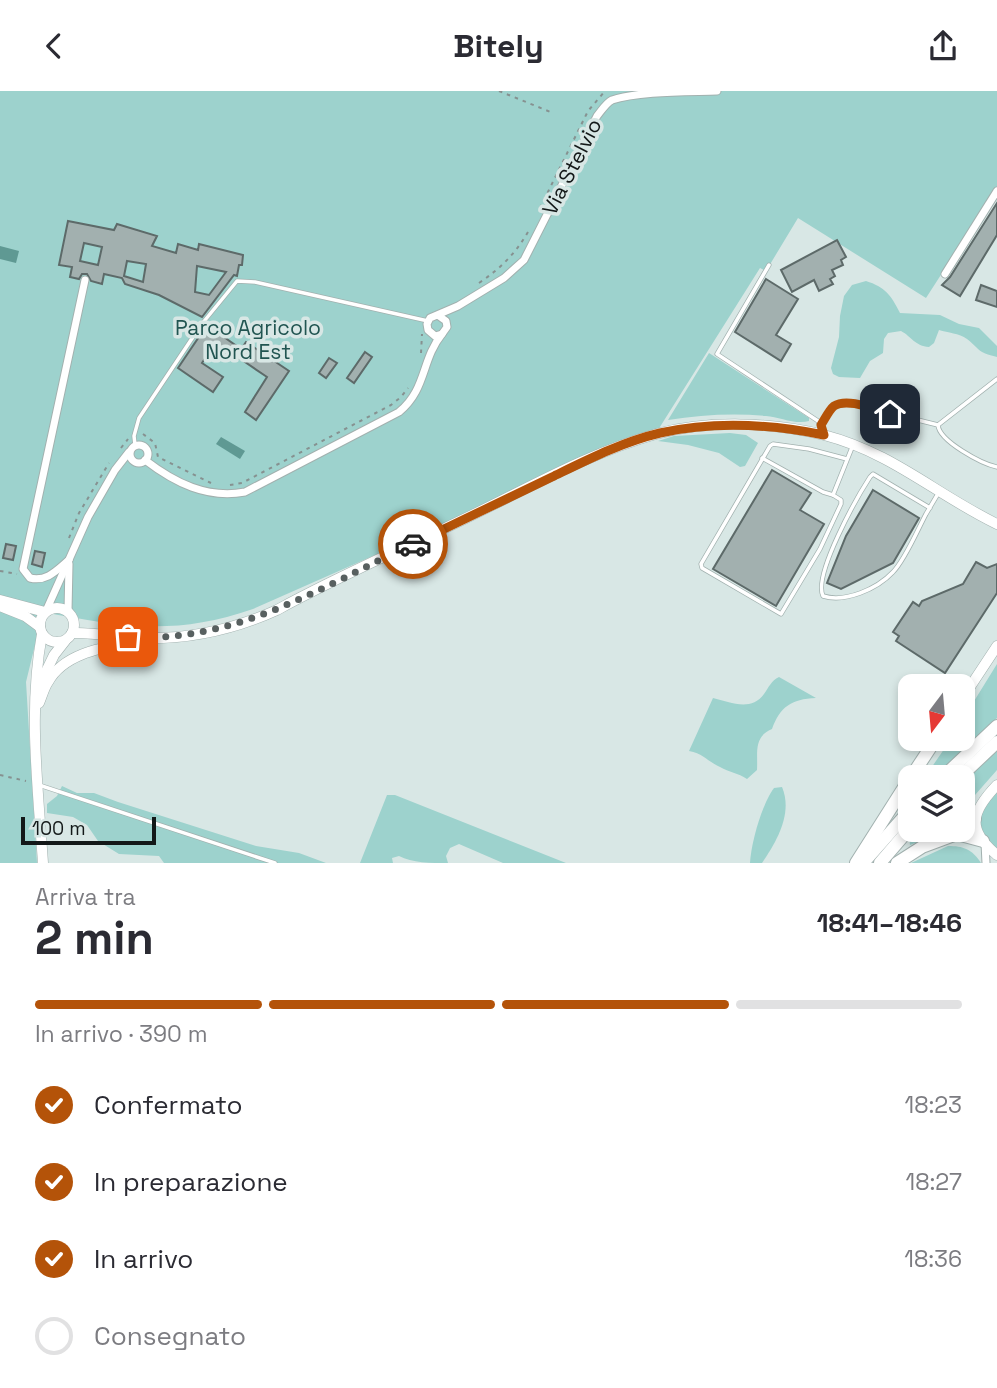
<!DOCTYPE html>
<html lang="it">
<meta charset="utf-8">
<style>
:root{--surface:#fff;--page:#f7f7f7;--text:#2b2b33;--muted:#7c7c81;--line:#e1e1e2;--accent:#b45309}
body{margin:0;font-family:"Space Grotesk",sans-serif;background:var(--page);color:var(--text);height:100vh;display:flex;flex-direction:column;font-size:26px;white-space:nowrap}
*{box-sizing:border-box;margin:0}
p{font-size:23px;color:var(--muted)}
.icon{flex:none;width:38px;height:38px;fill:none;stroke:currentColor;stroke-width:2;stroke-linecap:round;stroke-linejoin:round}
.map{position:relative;height:772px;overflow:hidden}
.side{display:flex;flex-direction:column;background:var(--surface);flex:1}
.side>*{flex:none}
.needle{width:46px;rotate:196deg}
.fabs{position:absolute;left:898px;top:583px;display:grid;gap:14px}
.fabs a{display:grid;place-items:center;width:77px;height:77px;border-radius:14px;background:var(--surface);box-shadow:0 4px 10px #0003;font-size:35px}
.scale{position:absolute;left:21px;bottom:18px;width:135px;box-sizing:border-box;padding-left:7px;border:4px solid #131818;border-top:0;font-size:19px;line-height:24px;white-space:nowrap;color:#131818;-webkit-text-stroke:5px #d8e7e5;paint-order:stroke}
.pin{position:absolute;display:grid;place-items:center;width:60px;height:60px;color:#fff;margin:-30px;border-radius:14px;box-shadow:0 4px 10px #0006}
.courier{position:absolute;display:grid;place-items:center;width:70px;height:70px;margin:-35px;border:5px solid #b45309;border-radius:50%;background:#fff;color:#222;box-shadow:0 2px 9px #0007}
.head em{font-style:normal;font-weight:700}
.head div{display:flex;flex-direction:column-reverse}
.head{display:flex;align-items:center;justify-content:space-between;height:119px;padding:0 35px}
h1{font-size:46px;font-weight:700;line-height:52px}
.bar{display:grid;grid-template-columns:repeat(4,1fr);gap:10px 7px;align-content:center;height:84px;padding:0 35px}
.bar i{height:9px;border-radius:5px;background:var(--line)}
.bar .current{background:var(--accent)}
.bar p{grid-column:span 4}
ol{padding:0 35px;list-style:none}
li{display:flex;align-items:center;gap:21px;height:77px}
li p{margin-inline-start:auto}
li .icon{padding:7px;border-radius:50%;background:var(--accent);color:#fff;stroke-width:4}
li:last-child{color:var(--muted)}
li i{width:38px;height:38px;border:4px solid var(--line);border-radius:50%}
header{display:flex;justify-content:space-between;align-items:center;height:91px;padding:0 35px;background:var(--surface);font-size:32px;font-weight:700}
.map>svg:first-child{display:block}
.green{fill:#9dd2cd}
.water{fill:#5f9993}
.building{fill:#a2b0af;stroke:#5d6a69;stroke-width:2;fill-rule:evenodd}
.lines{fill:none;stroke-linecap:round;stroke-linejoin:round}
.lane-casing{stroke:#a2b1af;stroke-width:5}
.street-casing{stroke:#a2b1af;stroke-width:9}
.secondary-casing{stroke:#a2b1af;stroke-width:11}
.highway-casing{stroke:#a2b1af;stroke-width:14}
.path{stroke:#869190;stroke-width:2;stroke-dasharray:3.5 5;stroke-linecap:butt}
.lane{stroke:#fff;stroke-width:3.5}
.street{stroke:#fff;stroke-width:7}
.secondary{stroke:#fff;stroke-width:10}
.highway{stroke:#fff;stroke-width:12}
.done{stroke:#586060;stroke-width:7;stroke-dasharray:0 12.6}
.route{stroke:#b45309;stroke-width:9}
.labels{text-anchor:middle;stroke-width:7;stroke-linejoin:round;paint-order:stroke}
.street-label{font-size:21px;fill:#131818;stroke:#d8e7e5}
.park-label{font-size:21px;fill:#215551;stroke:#d8e7e5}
</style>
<header><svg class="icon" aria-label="back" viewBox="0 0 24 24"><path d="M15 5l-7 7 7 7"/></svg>Bitely<svg class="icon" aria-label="share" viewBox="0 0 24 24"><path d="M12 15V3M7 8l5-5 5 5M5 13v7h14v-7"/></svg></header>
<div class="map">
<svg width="997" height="772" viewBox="0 0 997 772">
<rect width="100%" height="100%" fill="#d8e7e5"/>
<g class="green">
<path d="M0 0H997V97L926 207 798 127 766 180 760 177 658 339 253 518C176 545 121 536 43 521L26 591 37 772H0Z"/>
<path d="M866 190C885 196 891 204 900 222L940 224 959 233 979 237 997 255V266C977 261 982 260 967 248 959 242 948 242 939 239L934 252 929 256C915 255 912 246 901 240L888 242 884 248 883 262 870 270 860 287 839 286 833 283 831 277 839 246 840 225 844 205 852 194Z"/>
<path d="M709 262 809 327V330C796 334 779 326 766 325 733 322 700 324 668 329Z"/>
<path d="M730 342 746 344 758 352 745 375 740 376 719 362 688 354 658 350 674 345Z"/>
<path d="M997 573V627L935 686H925L951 648H962L963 628Z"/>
<path d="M779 586 816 607C791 608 780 616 772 638 753 646 758 662 757 679L747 688C738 682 729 681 720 676 707 670 704 663 689 660L713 607C730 611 751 621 764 603 769 596 771 590 779 586Z"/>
<path d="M997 657V679L975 704 963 730V689Z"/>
<path d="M62 695 77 702H94L118 711 256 755 299 762 326 772H164L159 765 119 763 98 750 87 734 73 726 47 722V713L57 705Z"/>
<path d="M782 696C793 722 777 750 762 772H750C751 752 762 713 774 697Z"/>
<path d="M997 700V758C973 734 976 725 997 700Z"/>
<path d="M387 704H395L566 772H503L459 753 450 757 446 765 448 772C431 772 412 772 399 765L392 767 393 772H360Z"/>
<path d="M914 739H950L910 754 909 744Z"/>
<path d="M948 755C963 755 972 758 981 772H911Z"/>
</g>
<g class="water">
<path d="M0 155 19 160 16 172 0 168Z"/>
<path d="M221 346 245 360 240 368 216 353Z"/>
</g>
<g class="building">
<path d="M997 112V144L960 205 942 194 950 186Z"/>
<path d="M68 130 114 139 117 133 157 145 152 155 176 162 178 153 198 159 199 153 243 164 242 174H239L237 185 234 184 202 226 159 204 125 193 122 187 104 183 102 193 91 190 87 183H82L79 188 70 186 72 176 59 174ZM84 152 102 156 98 174 80 170ZM127 170 146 173 143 191 124 185ZM197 175 226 181 209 204 195 201Z"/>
<path d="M837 149 846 166 841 169 843 174 832 179 835 185 830 188 833 193 819 200 814 189 792 201 781 179Z"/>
<path d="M766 188 798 208 776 244 791 253 781 270 735 241Z"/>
<path d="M981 194 997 200V216L976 209Z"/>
<path d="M207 234 241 258 246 251 289 280 256 329 245 321 267 286 239 267 237 269 214 254 202 272 223 286 213 301 178 277Z"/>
<path d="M365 261 372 266 354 292 347 287Z"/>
<path d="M329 267 337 272 326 287 319 282Z"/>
<path d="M772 379 811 402 800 419 824 433 776 515 713 478Z"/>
<path d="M873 399 919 427 893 472 841 498 827 492 846 445Z"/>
<path d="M6 453 16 455 13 469 3 467Z"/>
<path d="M35 460 45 462 42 476 32 473Z"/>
<path d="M976 471 987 477 997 473V502L945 582 896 550 899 545 893 541 913 511 919 515 922 510 963 493Z"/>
</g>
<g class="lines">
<defs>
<g id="lane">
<path d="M769 174 717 263 818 330 823 342"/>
<path d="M997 288 938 334C939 350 982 373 997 376"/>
<path d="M821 334 833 316 849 312 938 334"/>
<path d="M135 354 134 345 139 327 201 234 237 190 255 191 428 230"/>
<path d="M762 367 823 401 833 404"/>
<path d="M847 368 809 358 773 353 770 355 701 473 702 477 781 523 820 458 841 413V409L833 404 853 354"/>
<path d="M930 417 873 383 870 386C857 406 813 484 823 505 845 512 877 498 893 481 905 469 918 438 926 423L939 401"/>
<path d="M39 694 275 772"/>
</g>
<g id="street">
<path d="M945 183 997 100"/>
<path d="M439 225 446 230 447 236 442 243 435 245 428 239 427 233 430 227 458 215 504 187 524 169 597 25C602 19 606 12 612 9 638 0 688 1 717 0"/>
<circle cx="139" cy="363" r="9"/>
<path d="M145 369C175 392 207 408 245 401L399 321C427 298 421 269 442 243"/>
<path d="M69 469C57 479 47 491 30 487L23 478 85 189"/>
<path d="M46 520 88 426 115 379 129 361"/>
<path d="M68 520 69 473"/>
<path d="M985 752 986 772"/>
</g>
<g id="secondary">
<path d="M0 509 45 521"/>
<path d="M0 515 25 525 40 536"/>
<circle cx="57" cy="534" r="17"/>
<path d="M72 542C93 541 116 546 138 547 186 549 233 539 277 519 337 486 400 459 462 429 525 399 588 362 656 343 709 329 771 331 824 344 893 362 935 403 997 433"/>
<path d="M42 543C28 618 38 697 43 772"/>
<path d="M41 591 54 564 65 550"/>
<path d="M962 608 997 555"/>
<path d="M39 612C42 605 44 597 48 591 65 560 108 556 138 550"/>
<path d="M997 694C972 720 965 738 997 764"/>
</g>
<g id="highway">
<path d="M911 686 936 648"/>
<path d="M943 686 997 635"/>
<path d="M960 686 997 651"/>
<path d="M957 743 983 750"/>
<path d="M864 771 910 719"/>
<path d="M856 772 910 687"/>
<path d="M880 772 910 737"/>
<path d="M897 772 922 756 957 743 975 728"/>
</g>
</defs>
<use href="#lane" class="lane-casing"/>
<use href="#street" class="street-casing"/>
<use href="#secondary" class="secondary-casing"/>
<use href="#highway" class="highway-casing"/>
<g class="path">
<path d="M499 0 553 22"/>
<path d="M540 117 588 20 605 0"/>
<path d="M479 192C501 177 515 163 528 141"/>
<path d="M421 262 422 243"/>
<path d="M143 343 155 352 158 366 211 392"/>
<path d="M121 357 128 348"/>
<path d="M230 394 242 392 391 314 401 306 408 297"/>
<path d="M69 447 79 422 109 372"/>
<path d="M0 480 17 483"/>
<path d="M0 684 26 690"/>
</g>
<use href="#lane" class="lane"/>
<use href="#street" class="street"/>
<use href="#secondary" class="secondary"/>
<use href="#highway" class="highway"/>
</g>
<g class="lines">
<path class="done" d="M128 546C236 552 319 497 413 453"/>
<path class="route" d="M413 453C459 431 506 408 552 386 587 369 622 351 660 342 714 330 770 333 824 344L821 334C825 328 829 319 834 315 848 306 875 319 890 323"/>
</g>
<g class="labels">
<g class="street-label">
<text transform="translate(572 76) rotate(-63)" y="7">Via Stelvio</text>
</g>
<g class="park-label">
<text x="248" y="244">Parco Agricolo<tspan x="248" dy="24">Nord Est</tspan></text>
</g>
</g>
</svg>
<div class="fabs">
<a><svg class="needle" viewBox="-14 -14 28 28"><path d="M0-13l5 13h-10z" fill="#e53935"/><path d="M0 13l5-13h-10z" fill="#7c7c81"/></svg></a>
<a><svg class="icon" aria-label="layers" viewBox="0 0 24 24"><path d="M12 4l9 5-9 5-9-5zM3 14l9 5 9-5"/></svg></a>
</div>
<div class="scale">100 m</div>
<div class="pin" style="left:128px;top:546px;background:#ea580c"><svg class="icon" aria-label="bag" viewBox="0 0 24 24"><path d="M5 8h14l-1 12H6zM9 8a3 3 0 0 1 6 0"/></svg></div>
<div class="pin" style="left:890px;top:323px;background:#1f2937"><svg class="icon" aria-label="home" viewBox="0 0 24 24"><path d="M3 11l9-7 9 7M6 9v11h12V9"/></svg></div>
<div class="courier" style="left:413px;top:453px"><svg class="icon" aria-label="car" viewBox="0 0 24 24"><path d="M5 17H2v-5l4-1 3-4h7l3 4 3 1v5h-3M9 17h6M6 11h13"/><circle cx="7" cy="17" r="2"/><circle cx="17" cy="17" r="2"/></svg></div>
</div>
<section class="side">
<div class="head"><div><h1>2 min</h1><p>Arriva tra</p></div><em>18:41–18:46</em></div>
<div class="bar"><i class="current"></i><i class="current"></i><i class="current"></i><i></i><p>In arrivo · 390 m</p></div>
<ol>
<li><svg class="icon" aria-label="check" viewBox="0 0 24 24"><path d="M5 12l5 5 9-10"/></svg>Confermato<p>18:23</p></li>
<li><svg class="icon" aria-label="check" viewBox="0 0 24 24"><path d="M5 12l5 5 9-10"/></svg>In preparazione<p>18:27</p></li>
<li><svg class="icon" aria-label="check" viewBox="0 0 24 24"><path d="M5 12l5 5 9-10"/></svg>In arrivo<p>18:36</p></li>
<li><i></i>Consegnato</li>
</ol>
</section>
